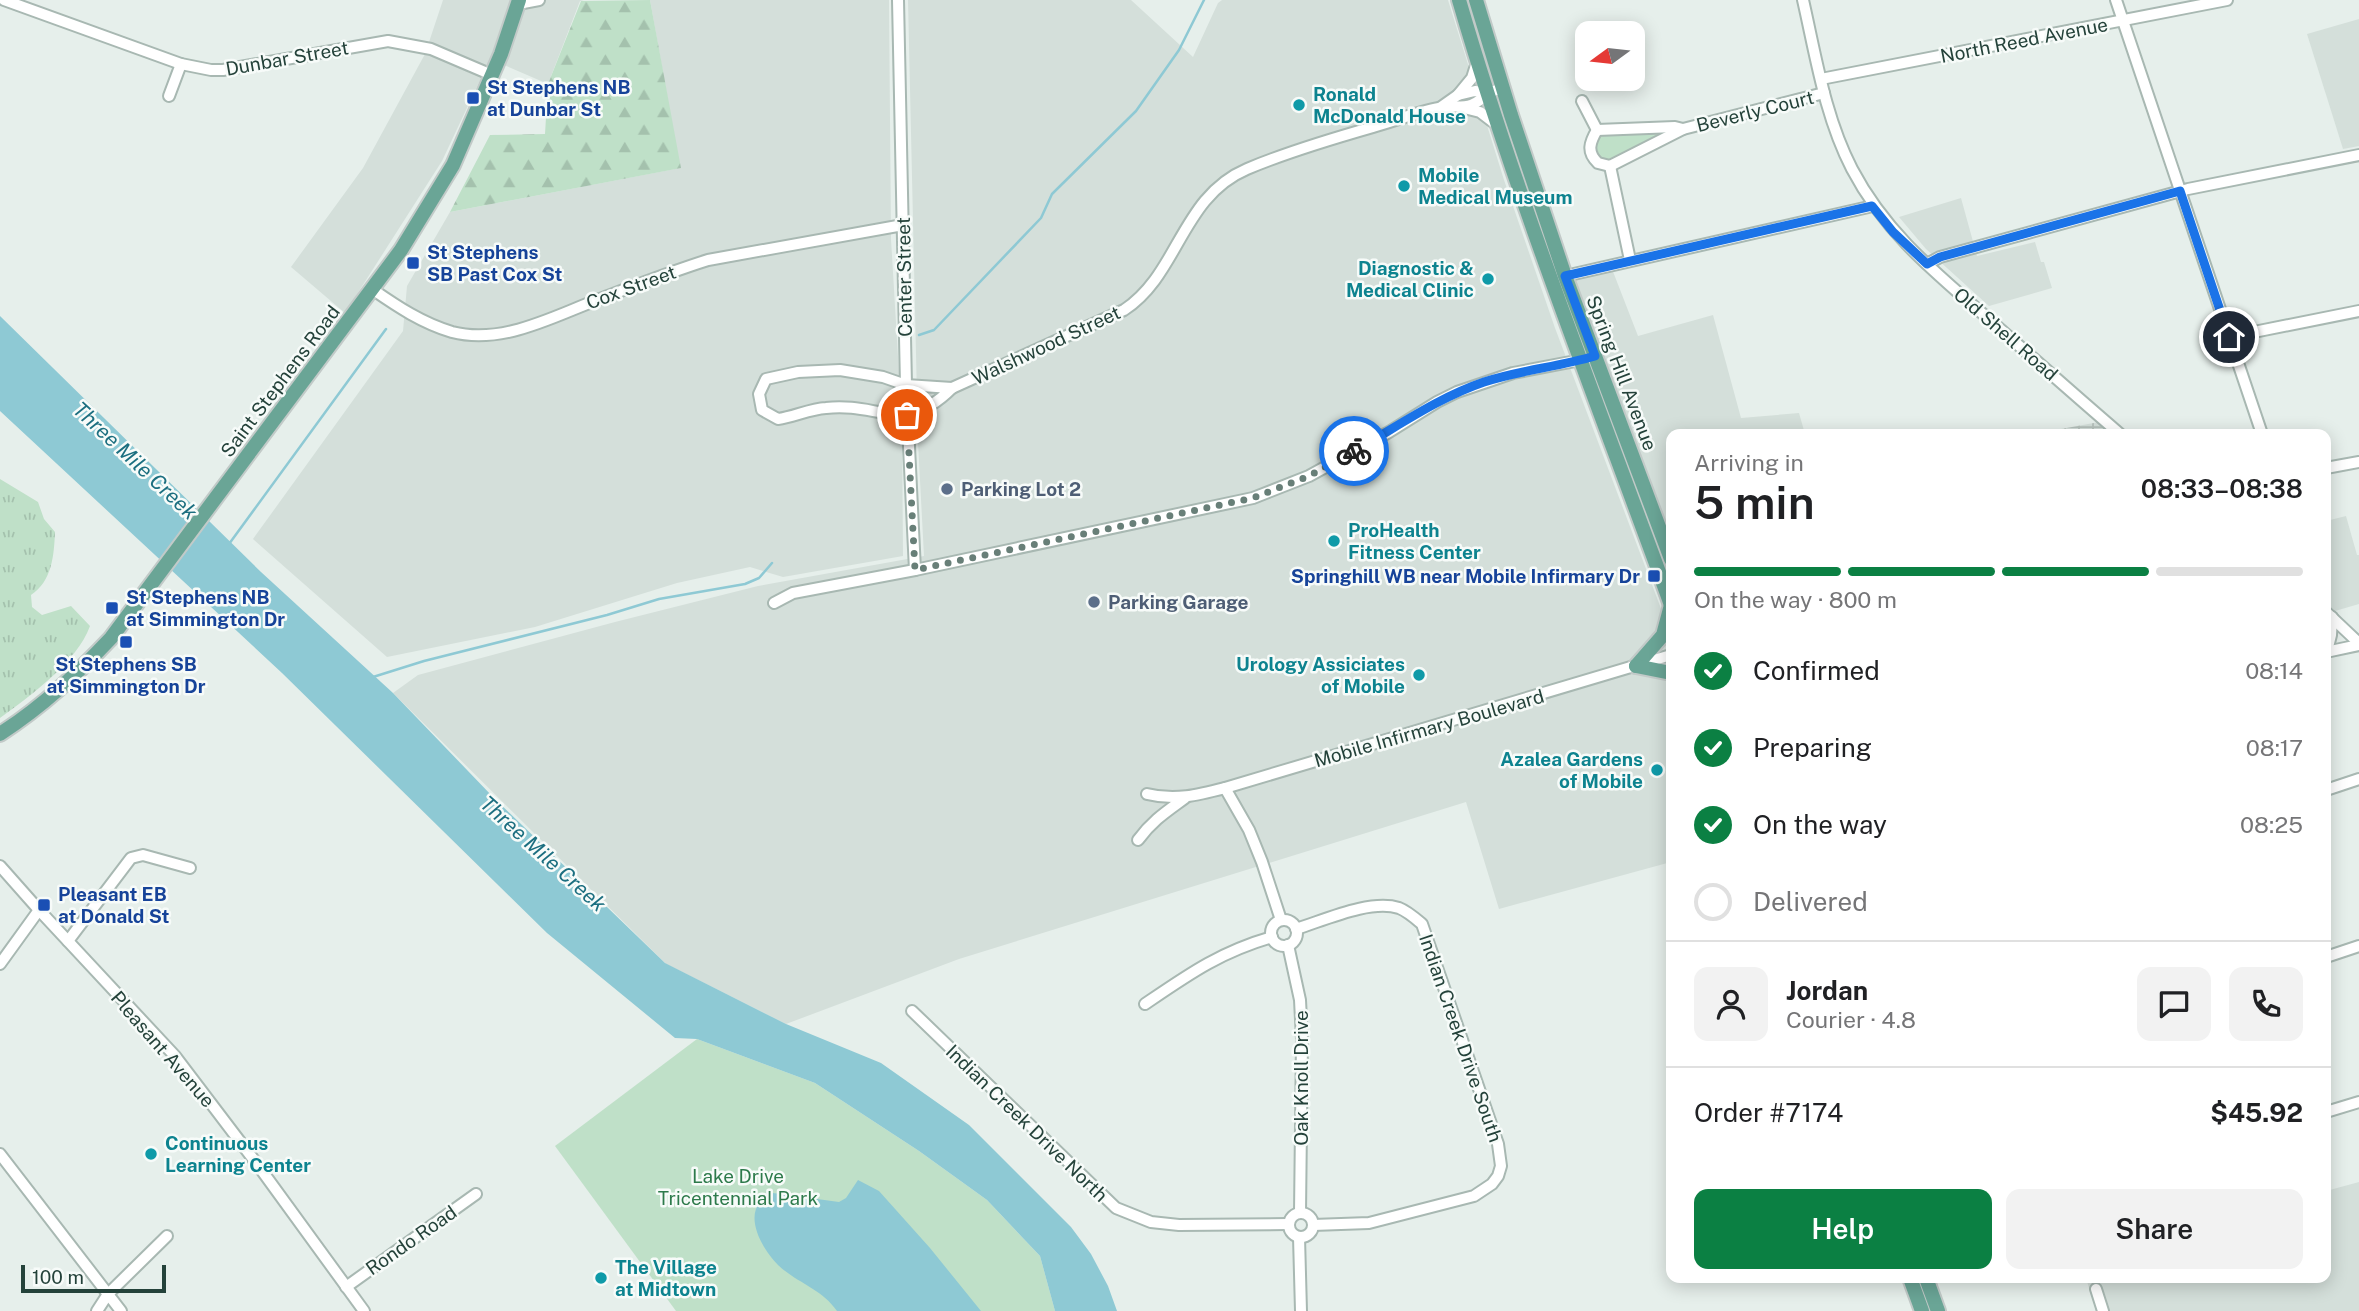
<!DOCTYPE html>
<meta charset="utf-8">
<style>
:root{--surface:#fff;--page:#f2f2f2;--text:#202124;--muted:#757577;--line:#e0e0e0;--accent:#0b8043}
body{margin:0;font-family:"Public Sans",sans-serif;background:var(--page);color:var(--text);height:100vh;display:flex;flex-direction:column;font-size:26px;white-space:nowrap}
*{box-sizing:border-box;margin:0}
p{font-size:23px;color:var(--muted)}
.icon{flex:none;width:38px;height:38px;fill:none;stroke:currentColor;stroke-width:2;stroke-linecap:round;stroke-linejoin:round}
.map{position:relative;flex:1;overflow:hidden}
.drawer{position:absolute;left:1666px;top:429px;width:665px;height:854px;display:flex;flex-direction:column;background:var(--surface);border-radius:14px;box-shadow:0 4px 18px #0003}
.drawer>*{flex:none}
.needle{width:46px;rotate:255deg}
.fabs{position:absolute;left:1575px;top:21px;display:grid;gap:14px}
.fabs a{display:grid;place-items:center;width:70px;height:70px;border-radius:14px;background:var(--surface);box-shadow:0 4px 18px #0003;font-size:35px}
.scale{position:absolute;left:21px;bottom:18px;width:145px;box-sizing:border-box;padding-left:7px;border:4px solid #24423a;border-top:0;font-size:19px;line-height:24px;white-space:nowrap;color:#24423a;-webkit-text-stroke:5px #f7fbf9;paint-order:stroke}
.pin{position:absolute;display:grid;place-items:center;width:60px;height:60px;color:#fff;margin:-30px;border:4px solid #fff;border-radius:50%;box-shadow:0 2px 7px #0007}
.courier{position:absolute;display:grid;place-items:center;width:70px;height:70px;margin:-35px;border:5px solid #1a73e8;border-radius:50%;background:#fff;color:#222;box-shadow:0 2px 9px #0007}
.head em{font-style:normal;font-weight:600}
.head div{display:flex;flex-direction:column-reverse}
.head{display:flex;align-items:center;justify-content:space-between;height:119px;padding:0 28px}
h1{font-size:46px;font-weight:600;line-height:52px}
.bar{display:grid;grid-template-columns:repeat(4,1fr);gap:10px 7px;align-content:center;height:84px;padding:0 28px}
.bar i{height:9px;border-radius:5px;background:var(--line)}
.bar .on{background:var(--accent)}
.bar p{grid-column:span 4}
.line{display:flex;align-items:center;gap:18px;padding:0 28px;border-top:2px solid var(--line)}
.line div{flex:1}
.round{display:grid;place-items:center;flex:none;width:74px;height:74px;border-radius:14px;background:var(--page)}
ol{padding:0 28px;list-style:none}
li{display:flex;align-items:center;gap:21px;height:77px}
li p{margin-inline-start:auto}
li .icon{padding:7px;border-radius:50%;background:var(--accent);color:#fff;stroke-width:4}
li:last-child{color:var(--muted)}
li i{width:38px;height:38px;border:4px solid var(--line);border-radius:50%}
.button{display:flex;gap:14px;margin-top:auto;padding:14px 28px}
.button a{flex:1;height:80px;border-radius:14px;background:var(--accent);color:#fff;font-size:28px;font-weight:600;line-height:80px;text-align:center}
.button a+a{background:var(--page);color:var(--text)}
.map>svg:first-child{display:block}
.built{fill:#d4dfda}
.industrial{fill:url(#industrial-grid)}
.grass{fill:url(#grass-tufts)}
.forest{fill:url(#forest-firs)}
.green{fill:#bfe0c8}
.water{fill:#8ec9d4}
.lines{fill:none;stroke-linecap:round;stroke-linejoin:round}
.stream{stroke:#8ec9d4;stroke-width:2.5}
.minor-casing{stroke:#a8b8b2;stroke-width:14}
.major-casing{stroke:#c2cac8;stroke-width:18}
.minor{stroke:#fff;stroke-width:10}
.major{stroke:#6aa596;stroke-width:14}
.done{stroke:#687f78;stroke-width:7;stroke-dasharray:0 12.6}
.route{stroke:#1a73e8;stroke-width:9}
.transit-dot{fill:#1a4fb4;stroke:#f7fbf9;stroke-width:2.5}
.culture-dot{fill:#0f9aa8;stroke:#f7fbf9;stroke-width:2.5}
.service-dot{fill:#5c6f8a;stroke:#f7fbf9;stroke-width:2.5}
.labels{text-anchor:middle;stroke-width:5;stroke-linejoin:round;paint-order:stroke}
.street-label{font-size:19px;fill:#24423a;stroke:#f7fbf9}
.transit-label{font-size:19px;font-weight:bold;fill:#164399;stroke:#f7fbf9;text-anchor:start}
.culture-label{font-size:19px;font-weight:bold;fill:#0d838f;stroke:#f7fbf9;text-anchor:start}
.service-label{font-size:19px;font-weight:bold;fill:#4e5e75;stroke:#f7fbf9;text-anchor:start}
.park-label{font-size:19px;fill:#2d7a4b;stroke:#f7fbf9}
.water-label{font-size:21px;font-style:italic;fill:#1c6f80;stroke:#f7fbf9}
</style>
<div class="map">
<svg width="2359" height="1311" viewBox="0 0 2359 1311">
<defs>
<pattern id="industrial-grid" width="8" height="8" patternUnits="userSpaceOnUse" patternTransform="scale(1.75)"><rect width="8" height="8" fill="#d4dfda"/><path d="M0 4h8M4 0v8" fill="none" stroke="#b6c1bc"/></pattern>
<pattern id="grass-tufts" width="24" height="20" patternUnits="userSpaceOnUse" patternTransform="scale(1.75)"><rect width="24" height="20" fill="#bfe0c8"/><path d="M3 7l-1-3M5 7V3M7 7l1-3M15 17l-1-3M17 17v-4M19 17l1-3" fill="none" stroke="#a4c1ad"/></pattern>
<pattern id="forest-firs" width="22" height="20" patternUnits="userSpaceOnUse" patternTransform="scale(1.75)"><rect width="22" height="20" fill="#bfe0c8"/><path d="M5 1l3.5 6h-7zM16 11l3.5 6h-7z" fill="#a4c1ad"/></pattern>
</defs>
<rect width="100%" height="100%" fill="#e6efeb"/>
<g class="built">
<path d="M443 0H584L580 1 548 84 490 59 442 161 345 313 291 267 363 168 425 54Z"/>
<path d="M650 0H889L891 239 902 424 903 556 783 577 750 567 677 583 535 627 387 657 253 539 403 331 407 286 450 212 680 168Z"/>
<path d="M908 0H1131L1193 57 1218 3 1222 0H1448L1504 180 1555 328 1671 635V862L1499 909 1466 802 959 959 786 1024 666 964 393 693 418 675 615 622 758 586 924 556 918 442Z"/>
<path d="M2359 19V146L2343 149 2307 34Z"/>
<path d="M1961 198 1977 256 2035 242 2041 262H2044L2052 288 1989 306 1926 249 1899 217Z"/>
<path d="M1612 269 1638 336 1713 315 1741 418 1799 413 1805 434H1671V550L1571 279Z"/>
<path d="M2346 516 2357 555H2359V604L2335 611 2326 602V521Z"/>
<path d="M2359 1182V1311H2096L2086 1278H2326V1191Z"/>
</g>
<path class="industrial" d="M2099 422 2113 434H2034Z"/>
<path class="grass" d="M0 479 38 502 44 519 55 532C54 556 52 581 31 595L32 607 42 615 71 606 90 626C77 662 30 696 0 718Z"/>
<path class="forest" d="M650 0 681 168 450 212 490 135 545 134 548 84 581 1Z"/>
<g class="green">
<path d="M1662 132 1611 161H1606L1596 156 1594 142 1605 134Z"/>
<path d="M697 1039 815 1083 919 1151 987 1200 1040 1256 1055 1311H676L555 1146Z"/>
</g>
<g class="water">
<path d="M0 316 261 572 393 693 493 797 665 963 786 1024 881 1063 969 1125 1071 1227 1091 1254 1108 1286 1117 1311H1055L1040 1256 987 1200 919 1151 815 1083 697 1039 675 1038 547 933 282 673 0 411Z"/>
<path d="M858 1180 879 1191 930 1248 981 1311H837C822 1289 797 1283 778 1265 764 1251 745 1220 760 1202 762 1198 769 1195 773 1193L839 1202 846 1198Z"/>
</g>
<g class="lines">
<g class="stream">
<path d="M919 335 934 330 1041 218 1052 194 1136 111 1179 50 1204 0"/>
<path d="M229 544 386 329"/>
<path d="M373 677 424 661 607 615 659 599 745 584 759 578 772 563"/>
</g>
<defs>
<g id="minor">
<path d="M4 0 181 64 211 70H223L388 41 431 49 492 75"/>
<path d="M898 0 906 385 915 570"/>
<path d="M1803 0C1816 57 1825 117 1852 169 1886 234 1937 274 1991 321 2034 359 2077 397 2120 434"/>
<path d="M2116 0 2262 434"/>
<path d="M518 4 539 0"/>
<path d="M1821 79 2227 0"/>
<path d="M1458 95 1472 78 1477 62"/>
<path d="M169 96 181 64"/>
<path d="M1582 101 1597 130"/>
<path d="M1441 107 1458 95 1475 91 1487 93 1503 88"/>
<path d="M1464 108 1480 112 1497 125"/>
<path d="M1597 130C1590 142 1586 152 1598 163L1610 166 1683 129 1824 93"/>
<path d="M1597 130 1675 127 1683 129"/>
<path d="M1610 166 1630 260"/>
<path d="M1927 264 1940 257 2188 189 2359 155"/>
<path d="M1565 276 1873 206"/>
<path d="M372 289C398 307 422 323 452 332 502 345 552 317 597 300 634 286 670 272 708 260L903 225"/>
<path d="M2229 337 2359 311"/>
<path d="M840 370 883 377 906 385 952 388C904 436 880 402 826 408 809 409 794 417 778 419L762 410 759 394 766 379 798 372Z"/>
<path d="M952 388 1124 310C1179 274 1181 197 1247 169 1287 152 1331 139 1373 127 1394 121 1417 112 1439 108 1460 104 1471 112 1487 93"/>
<path d="M2326 468 2359 462"/>
<path d="M774 603 793 593 915 570 1253 498 1309 476 1389 432 1437 402 1457 392 1513 373 1586 359"/>
<path d="M2326 612 2359 643"/>
<path d="M2327 651 2331 635 2332 617"/>
<path d="M2326 652 2359 645"/>
<path d="M1225 788 1249 830 1262 862 1281 920"/>
<path d="M2326 790 2359 779"/>
<path d="M1147 794C1175 801 1198 795 1225 788L1671 655"/>
<path d="M1138 840C1153 820 1166 812 1185 798"/>
<path d="M0 866 39 910 175 1056 257 1164 364 1311"/>
<circle cx="1284" cy="933" r="13"/>
<path d="M1296 929C1325 920 1370 899 1399 908 1407 911 1415 918 1422 924L1498 1144 1501 1166 1498 1176 1492 1184 1474 1196 1369 1223 1313 1225"/>
<path d="M68 941 131 858 143 855 190 868"/>
<path d="M1288 945 1300 1000 1302 1039 1300 1212"/>
<path d="M2326 957 2359 946"/>
<path d="M0 964 39 910"/>
<path d="M1145 1004C1189 974 1220 952 1272 937"/>
<path d="M912 1011 1116 1208 1151 1222 1179 1225 1288 1224"/>
<path d="M2326 1112 2359 1102"/>
<path d="M0 1154 121 1311"/>
<circle cx="1301" cy="1225" r="12"/>
<path d="M1299 1237 1301 1311"/>
<path d="M346 1287 476 1194"/>
<path d="M2096 1289 2103 1311"/>
<path d="M97 1311 108 1294 167 1236"/>
</g>
<g id="major">
<path d="M1459 0C1519 206 1598 404 1671 605"/>
<path d="M1476 0 1511 115 1565 276 1671 559"/>
<path d="M1636 666 1663 635 1671 605"/>
<path d="M1636 666 1671 673"/>
<path d="M0 734C43 706 76 675 111 638L401 250 453 165 501 54 519 0"/>
<path d="M1910 1278 1922 1311"/>
<path d="M1926 1278 1938 1311"/>
</g>
</defs>
<use href="#minor" class="minor-casing"/>
<use href="#major" class="major-casing"/>
<use href="#minor" class="minor"/>
<use href="#major" class="major"/>
</g>
<g class="lines">
<path class="done" d="M907 415 915 570 1253 498 1309 476 1354 451"/>
<path class="route" d="M1354 451C1397 427 1437 398 1484 382 1520 370 1558 367 1595 356L1565 276 1872 206 1893 232 1927 264 1940 257 2180 191 2229 337"/>
</g>
<g class="transit-dot">
<rect x="466" y="91" width="14" height="14" rx="3.5"/>
<rect x="406" y="256" width="14" height="14" rx="3.5"/>
<rect x="1647" y="569" width="14" height="14" rx="3.5"/>
<rect x="105" y="601" width="14" height="14" rx="3.5"/>
<rect x="119" y="635" width="14" height="14" rx="3.5"/>
<rect x="37" y="898" width="14" height="14" rx="3.5"/>
</g>
<g class="culture-dot">
<circle cx="1299" cy="105" r="7"/>
<circle cx="1404" cy="186" r="7"/>
<circle cx="1488" cy="279" r="7"/>
<circle cx="1334" cy="541" r="7"/>
<circle cx="1419" cy="675" r="7"/>
<circle cx="1657" cy="770" r="7"/>
<circle cx="151" cy="1154" r="7"/>
<circle cx="601" cy="1278" r="7"/>
</g>
<g class="service-dot">
<circle cx="947" cy="489" r="7"/>
<circle cx="1094" cy="602" r="7"/>
</g>
<g class="labels">
<g class="street-label">
<text transform="translate(2024 40) rotate(-11)" y="7">North Reed Avenue</text>
<text transform="translate(287 58) rotate(-10)" y="7">Dunbar Street</text>
<text transform="translate(1755 111) rotate(-14)" y="7">Beverly Court</text>
<text transform="translate(904 277) rotate(-91)" y="7">Center Street</text>
<text transform="translate(631 287) rotate(-20)" y="7">Cox Street</text>
<text transform="translate(2006 334) rotate(41)" y="7">Old Shell Road</text>
<text transform="translate(1046 345) rotate(-25)" y="7">Walshwood Street</text>
<text transform="translate(1622 373) rotate(69)" y="7">Spring Hill Avenue</text>
<text transform="translate(280 381) rotate(-53)" y="7">Saint Stephens Road</text>
<text transform="translate(1429 728) rotate(-16)" y="7">Mobile Infirmary Boulevard</text>
<text transform="translate(1461 1038) rotate(71)" y="7">Indian Creek Drive South</text>
<text transform="translate(163 1049) rotate(49)" y="7">Pleasant Avenue</text>
<text transform="translate(1301 1078) rotate(-90)" y="7">Oak Knoll Drive</text>
<text transform="translate(1027 1123) rotate(44)" y="7">Indian Creek Drive North</text>
<text transform="translate(411 1240) rotate(-35)" y="7">Rondo Road</text>
</g>
<g class="transit-label">
<text x="487" y="94">St Stephens NB<tspan x="487" dy="22">at Dunbar St</tspan></text>
<text x="427" y="259">St Stephens<tspan x="427" dy="22">SB Past Cox St</tspan></text>
<text x="1640" y="583" text-anchor="end">Springhill WB near Mobile Infirmary Dr</text>
<text x="126" y="604">St Stephens NB<tspan x="126" dy="22">at Simmington Dr</tspan></text>
<text x="126" y="671" text-anchor="middle">St Stephens SB<tspan x="126" dy="22">at Simmington Dr</tspan></text>
<text x="58" y="901">Pleasant EB<tspan x="58" dy="22">at Donald St</tspan></text>
</g>
<g class="culture-label">
<text x="1313" y="101">Ronald<tspan x="1313" dy="22">McDonald House</tspan></text>
<text x="1418" y="182">Mobile<tspan x="1418" dy="22">Medical Museum</tspan></text>
<text x="1474" y="275" text-anchor="end">Diagnostic &amp;<tspan x="1474" dy="22">Medical Clinic</tspan></text>
<text x="1348" y="537">ProHealth<tspan x="1348" dy="22">Fitness Center</tspan></text>
<text x="1405" y="671" text-anchor="end">Urology Assiciates<tspan x="1405" dy="22">of Mobile</tspan></text>
<text x="1643" y="766" text-anchor="end">Azalea Gardens<tspan x="1643" dy="22">of Mobile</tspan></text>
<text x="165" y="1150">Continuous<tspan x="165" dy="22">Learning Center</tspan></text>
<text x="615" y="1274">The Village<tspan x="615" dy="22">at Midtown</tspan></text>
</g>
<g class="service-label">
<text x="961" y="496">Parking Lot 2</text>
<text x="1108" y="609">Parking Garage</text>
</g>
<g class="park-label">
<text x="738" y="1183">Lake Drive<tspan x="738" dy="22">Tricentennial Park</tspan></text>
</g>
<g class="water-label">
<text transform="translate(135 461) rotate(43)" y="7">Three Mile Creek</text>
<text transform="translate(543 854) rotate(42)" y="7">Three Mile Creek</text>
</g>
</g>
</svg>
<div class="fabs">
<a><svg class="needle" viewBox="-14 -14 28 28"><path d="M0-13l5 13h-10z" fill="#e53935"/><path d="M0 13l5-13h-10z" fill="#757577"/></svg></a>
</div>
<div class="scale">100 m</div>
<div class="pin" style="left:907px;top:415px;background:#ea580c"><svg class="icon" aria-label="bag" viewBox="0 0 24 24"><path d="M5 8h14l-1 12H6zM9 8a3 3 0 0 1 6 0"/></svg></div>
<div class="pin" style="left:2229px;top:337px;background:#1f2937"><svg class="icon" aria-label="home" viewBox="0 0 24 24"><path d="M3 11l9-7 9 7M6 9v11h12V9"/></svg></div>
<div class="courier" style="left:1354px;top:451px"><svg class="icon" aria-label="bike" viewBox="0 0 24 24"><circle cx="6" cy="16" r="4"/><circle cx="18" cy="16" r="4"/><path d="M6 16l4-8h5l3 8M10 8l3 8H6M13 5h3"/></svg></div>
<section class="drawer">
<div class="head"><div><h1>5 min</h1><p>Arriving in</p></div><em>08:33–08:38</em></div>
<div class="bar"><i class="on"></i><i class="on"></i><i class="on"></i><i></i><p>On the way · 800 m</p></div>
<ol>
<li><svg class="icon" aria-label="check" viewBox="0 0 24 24"><path d="M5 12l5 5 9-10"/></svg>Confirmed<p>08:14</p></li>
<li><svg class="icon" aria-label="check" viewBox="0 0 24 24"><path d="M5 12l5 5 9-10"/></svg>Preparing<p>08:17</p></li>
<li><svg class="icon" aria-label="check" viewBox="0 0 24 24"><path d="M5 12l5 5 9-10"/></svg>On the way<p>08:25</p></li>
<li><i></i>Delivered</li>
</ol>
<div class="line" style="height:126px"><a class="round"><svg class="icon" aria-label="person" viewBox="0 0 24 24"><circle cx="12" cy="8" r="4"/><path d="M4 21q1-7 8-7t8 7"/></svg></a><div><b>Jordan</b><p>Courier · 4.8</p></div><a class="round"><svg class="icon" aria-label="chat" viewBox="0 0 24 24"><path d="M4 5h16v11H9l-5 4z"/></svg></a><a class="round"><svg class="icon" aria-label="phone" viewBox="0 0 24 24"><path d="M5 4h4l2 5-3 2q2 4 5 5l2-3 5 2v4C11 20 4 13 5 4z"/></svg></a></div>
<div class="line" style="height:91px"><div>Order #7174</div><b>$45.92</b></div>
<div class="button"><a>Help</a><a>Share</a></div>
</section>
</div>
